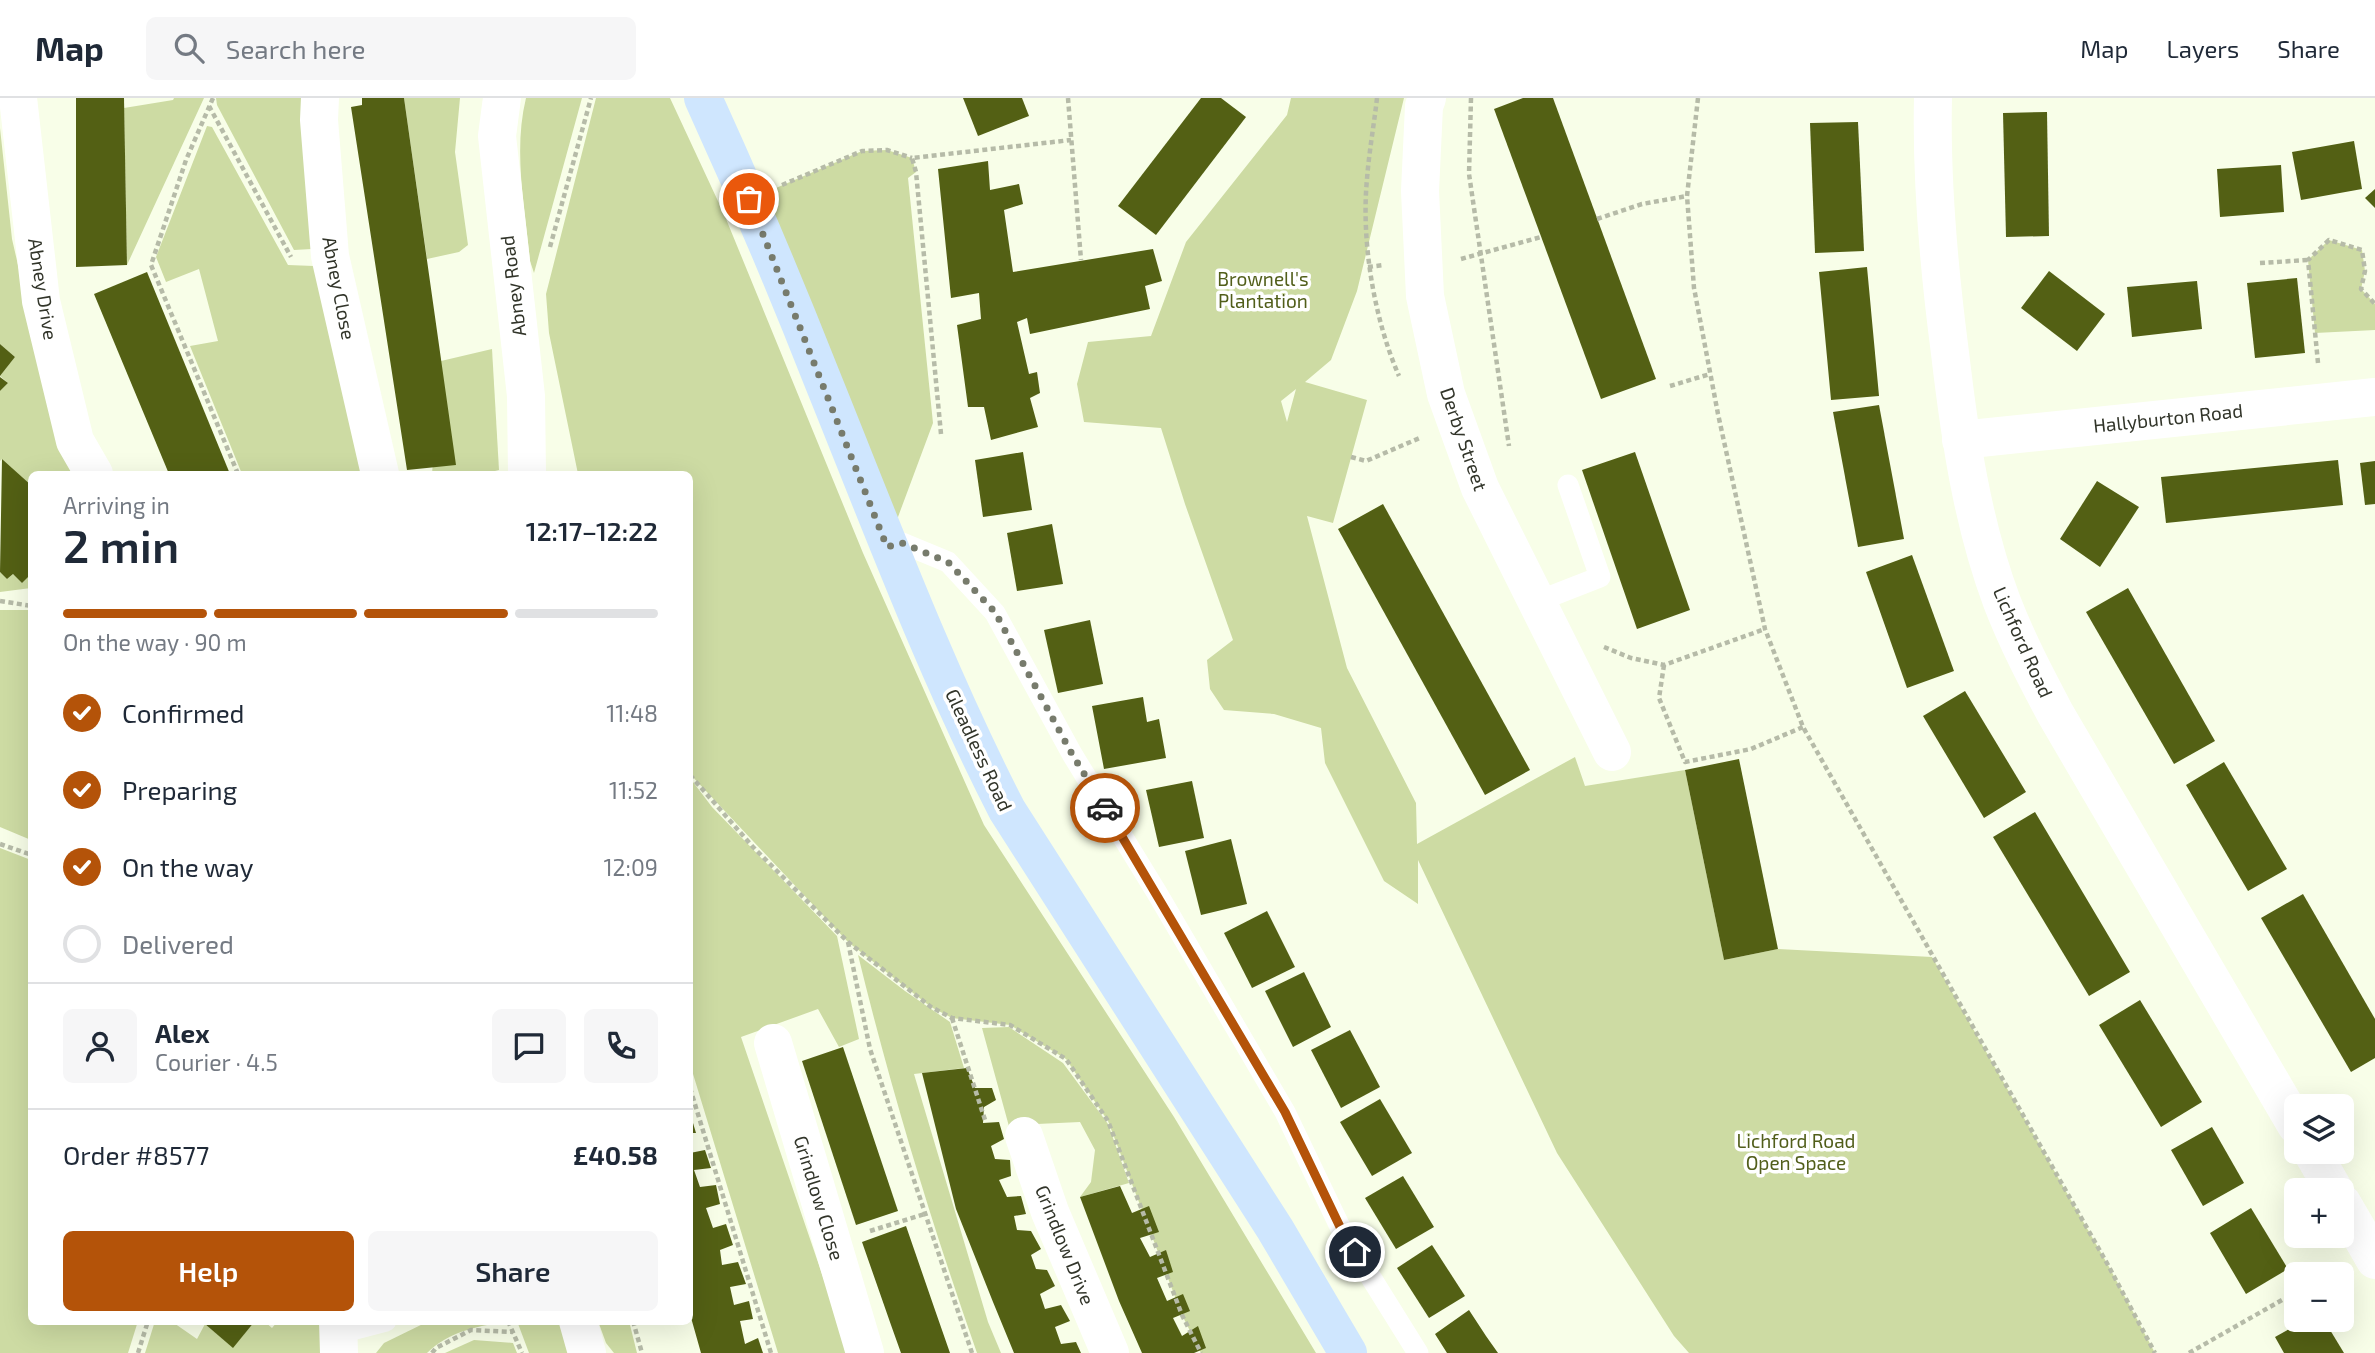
<!DOCTYPE html>
<meta charset="utf-8">
<style>
:root{--surface:#fff;--page:#f6f6f7;--text:#1f2937;--muted:#747a83;--line:#e0e1e3;--accent:#b45309}
body{margin:0;font-family:"Exo 2",sans-serif;background:var(--page);color:var(--text);height:100vh;display:flex;flex-direction:column;font-size:26px;white-space:nowrap}
*{box-sizing:border-box;margin:0}
p{font-size:23px;color:var(--muted)}
.icon{flex:none;width:38px;height:38px;fill:none;stroke:currentColor;stroke-width:2;stroke-linecap:round;stroke-linejoin:round}
.map{position:relative;flex:1;overflow:hidden}
.panel{position:absolute;left:28px;top:373px;width:665px;height:854px;display:flex;flex-direction:column;background:var(--surface);border-radius:10px;box-shadow:0 7px 28px #0002}
.panel>*{flex:none}
.fabs{position:absolute;left:2284px;top:996px;display:grid;gap:14px}
.fabs a{display:grid;place-items:center;width:70px;height:70px;border-radius:10px;background:var(--surface);box-shadow:0 7px 28px #0002;font-size:35px}
.pin{position:absolute;display:grid;place-items:center;width:60px;height:60px;color:#fff;margin:-30px;border:4px solid #fff;border-radius:50%;box-shadow:0 2px 7px #0007}
.courier{position:absolute;display:grid;place-items:center;width:70px;height:70px;margin:-35px;border:5px solid #b45309;border-radius:50%;background:#fff;color:#222;box-shadow:0 2px 9px #0007}
.head em{font-style:normal;font-weight:600}
.head div{display:flex;flex-direction:column-reverse}
.head{display:flex;align-items:center;justify-content:space-between;height:119px;padding:0 35px}
h1{font-size:46px;font-weight:600;line-height:52px}
.bar{display:grid;grid-template-columns:repeat(4,1fr);gap:10px 7px;align-content:center;height:84px;padding:0 35px}
.bar i{height:9px;border-radius:5px;background:var(--line)}
.bar .on{background:var(--accent)}
.bar p{grid-column:span 4}
.line{display:flex;align-items:center;gap:18px;padding:0 35px;border-top:2px solid var(--line)}
.line div{flex:1}
.round{display:grid;place-items:center;flex:none;width:74px;height:74px;border-radius:10px;background:var(--page)}
ol{padding:0 35px;list-style:none}
li{display:flex;align-items:center;gap:21px;height:77px}
li p{margin-inline-start:auto}
li .icon{padding:7px;border-radius:50%;background:var(--accent);color:#fff;stroke-width:4}
li:last-child{color:var(--muted)}
li i{width:38px;height:38px;border:4px solid var(--line);border-radius:50%}
.action{display:flex;gap:14px;margin-top:auto;padding:14px 35px}
.action a{flex:1;height:80px;border-radius:10px;background:var(--accent);color:#fff;font-size:28px;font-weight:600;line-height:80px;text-align:center}
.action a+a{background:var(--page);color:var(--text)}
header{display:flex;align-items:center;gap:42px;box-sizing:border-box;height:98px;padding:0 35px;background:var(--surface);border-bottom:2px solid var(--line)}
header strong{font-size:33px}
nav{display:flex;gap:38px;margin-inline-start:auto;font-size:24px}
.search{width:490px;height:63px;background:var(--page);display:flex;align-items:center;gap:18px;box-sizing:border-box;padding:0 24px;border-radius:10px;color:var(--muted);font-size:26px}
.map>svg:first-child{display:block}
.green{fill:#cddba3;fill-rule:evenodd}
.building{fill:#536014}
.lines{fill:none;stroke-linecap:round;stroke-linejoin:round}
.path{stroke:#b6bba8;stroke-width:4.5;stroke-dasharray:5 3.5;stroke-linecap:butt}
.service{stroke:#fff;stroke-width:21}
.minor{stroke:#fff;stroke-width:38}
.secondary{stroke:#cfe6fe;stroke-width:38}
.done{stroke:#777b6c;stroke-width:7;stroke-dasharray:0 12.6}
.route{stroke:#b45309;stroke-width:9}
.labels{text-anchor:middle;stroke-width:7;stroke-linejoin:round;paint-order:stroke}
.park-label{font-size:19px;fill:#515e1a;stroke:#fff}
.street-label{font-size:19px;fill:#32352a;stroke:#fff}
</style>
<header>
<strong>Map</strong>
<div class="search"><svg class="icon" aria-label="search" viewBox="0 0 24 24"><circle cx="10" cy="10" r="6"/><path d="M15 15l6 6"/></svg>Search here</div>
<nav><a>Map</a><a>Layers</a><a>Share</a></nav>
</header>
<div class="map">
<svg width="2375" height="1255" viewBox="0 0 2375 1255">
<rect width="100%" height="100%" fill="#f8fee8"/>
<g class="green">
<path d="M174 0H204L127 167 124 10 173 2Z"/>
<path d="M216 0H305L312 151 294 152 217 7Z"/>
<path d="M404 0H460L455 54 468 147 459 154 427 161Z"/>
<path d="M526 0H582L534 175 530 163C525 109 513 53 526 0Z"/>
<path d="M596 0H670L724 116 863 455 984 727 1174 1019 1316 1255H1201L1182 1217 1108 1023 1066 961 1010 927 952 920 931 909 848 844 690 676V376H578L549 235 546 196Z"/>
<path d="M1291 0H1404L1357 193 1331 262 1305 284 1367 302 1333 425 1307 418 1347 570 1416 705 1417 746 1575 659 1585 688 1685 672 1724 862 1778 851 1932 859 2108 1167 2155 1255H1689L1674 1238 1557 1055 1418 762V806L1384 783 1325 665 1321 630 1274 616 1224 612 1210 591 1207 562 1233 542 1185 406 1161 330 1084 324 1077 286 1088 244 1151 238 1186 144 1287 17ZM1296 291 1287 324 1281 303Z"/>
<path d="M207 28 212 29 288 167 314 168 362 376H242L190 248 218 243 199 171 166 184 156 159Z"/>
<path d="M0 30 12 141 56 332 78 376H32L31 388 2 361 0 363V293L8 285 0 278 15 259 0 246Z"/>
<path d="M887 52 912 60 916 74 908 80 933 325 895 427 762 96 862 53Z"/>
<path d="M2329 142 2362 152 2365 173 2361 191 2375 206V232L2315 235 2308 162Z"/>
<path d="M492 251 499 372 483 376H432L441 263Z"/>
<path d="M0 474 7 481 13 476 22 485 31 475V490L0 494Z"/>
<path d="M0 512H31V742L0 729Z"/>
<path d="M690 680 712 709 837 838 859 941 839 949 818 911 741 939 849 1255H778L690 966Z"/>
<path d="M0 750 31 762 32 1223H138L128 1255H0Z"/>
<path d="M858 857 905 893 950 924 964 970 914 976 988 1224 1001 1255H977C931 1124 891 992 858 857Z"/>
<path d="M1009 929 1063 965 1108 1026 1129 1085 1080 1099 1091 1084 1095 1052 1080 1024 1037 1026 1010 1032 982 930Z"/>
<path d="M155 1223H171L197 1241 205 1226 233 1249 255 1223H264L272 1230 278 1223H324V1255H145Z"/>
<path d="M429 1223H503V1224C474 1229 449 1234 427 1255H376L384 1245Z"/>
<path d="M517 1223H565L573 1255H529Z"/>
<path d="M598 1223H629L637 1255H614L606 1245Z"/>
<path d="M474 1242 513 1245 517 1255H445Z"/>
</g>
<g class="building">
<path d="M76 0H124L127 167 76 169Z"/>
<path d="M362 0H404L456 367 407 372 351 9 362 7Z"/>
<path d="M963 0H1022L1029 18 978 38Z"/>
<path d="M1201 0H1221L1246 19 1156 137 1118 108Z"/>
<path d="M1523 0H1553L1656 281 1601 301 1494 11Z"/>
<path d="M2047 14 2049 138 2006 139 2003 15Z"/>
<path d="M1858 24 1864 153 1815 155 1810 25Z"/>
<path d="M2354 43 2362 91 2301 102 2292 54Z"/>
<path d="M988 63 990 92 1019 86 1023 106 1004 112 1013 174 1153 151 1162 183 1145 188 1150 211 1030 236 1027 220 1017 224 1029 276 1037 274 1040 295 1030 300 1038 329 991 342 984 309H968L957 227 981 221 979 195 951 200 938 71Z"/>
<path d="M2281 67 2284 114 2220 119 2217 71Z"/>
<path d="M2375 91V110L2365 100Z"/>
<path d="M1867 169 1879 298 1831 302 1819 174Z"/>
<path d="M2049 173 2105 216 2077 253 2021 210Z"/>
<path d="M147 174 230 376H169L94 196Z"/>
<path d="M2297 180 2305 255 2255 260 2247 185Z"/>
<path d="M2197 183 2202 231 2132 239 2127 189Z"/>
<path d="M0 246 15 259 0 278Z"/>
<path d="M0 279 8 285 0 293Z"/>
<path d="M1879 307 1904 441 1858 449 1833 314Z"/>
<path d="M1023 354 1032 412 983 419 975 362Z"/>
<path d="M1635 354 1690 512 1637 531 1582 372Z"/>
<path d="M2 361 32 388V475L22 485 13 476 7 481 0 474Z"/>
<path d="M2338 362 2343 407 2166 425 2161 379Z"/>
<path d="M2375 363V406L2365 407 2360 365Z"/>
<path d="M2097 383 2139 409 2100 469 2060 441Z"/>
<path d="M1383 406 1530 672 1485 697 1338 431Z"/>
<path d="M1052 426 1063 486 1017 493 1007 435Z"/>
<path d="M1912 457 1954 573 1907 590 1866 474Z"/>
<path d="M2128 490 2215 643 2174 666 2086 514Z"/>
<path d="M1090 522 1103 586 1058 595 1044 532Z"/>
<path d="M1965 593 2026 694 1984 720 1923 618Z"/>
<path d="M1143 599 1147 624 1159 621 1166 660 1104 671 1092 608Z"/>
<path d="M1739 661 1778 851 1724 862 1685 672Z"/>
<path d="M2224 664 2287 771 2248 793 2186 687Z"/>
<path d="M1192 683 1204 740 1159 749 1146 692Z"/>
<path d="M2035 714 2130 874 2089 898 1993 739Z"/>
<path d="M1231 741 1247 806 1201 817 1185 753Z"/>
<path d="M2303 796 2375 921V960L2351 974 2261 820Z"/>
<path d="M1267 813 1295 869 1252 890 1224 835Z"/>
<path d="M1304 874 1331 929 1293 949 1265 893Z"/>
<path d="M2140 902 2202 1004 2161 1029 2099 927Z"/>
<path d="M1350 932 1380 989 1341 1010 1311 952Z"/>
<path d="M843 949 898 1113 856 1127 802 963Z"/>
<path d="M967 970 975 990H992L996 1002 984 1009 983 1025 999 1024 1004 1041 991 1048 995 1061 1010 1062 1011 1078 999 1082 1007 1099 1021 1098 1026 1116 1014 1118 1017 1132 1031 1133 1041 1151 1031 1157 1036 1171 1047 1172 1055 1188 1040 1196 1045 1211 1061 1207 1070 1223 1055 1229 1061 1246 1076 1244 1081 1255H1014L993 1204 956 1111 922 975Z"/>
<path d="M1380 1001 1412 1055 1372 1078 1340 1024Z"/>
<path d="M690 1015 696 1035H690Z"/>
<path d="M2212 1029 2244 1085 2203 1108 2171 1052Z"/>
<path d="M705 1052 711 1070 694 1072 700 1089 716 1087 720 1106 706 1110 713 1130 726 1126 733 1147 720 1152 722 1167 738 1164 746 1186 730 1189 734 1207 749 1203 753 1221 740 1223 745 1246 758 1240 763 1255H701L690 1216V1055Z"/>
<path d="M1403 1078 1434 1129 1396 1151 1365 1100Z"/>
<path d="M1120 1088 1132 1115 1149 1108 1159 1134 1140 1140 1150 1159 1166 1152 1173 1174 1157 1180 1167 1203 1183 1196 1190 1213 1173 1220 1182 1238 1198 1228 1206 1250 1194 1255H1142L1119 1203 1080 1099Z"/>
<path d="M2251 1110 2288 1171 2246 1196 2210 1135Z"/>
<path d="M906 1128 935 1212 950 1255H901L891 1227 862 1144Z"/>
<path d="M1432 1147 1465 1198 1429 1220 1397 1170Z"/>
<path d="M1469 1212 1486 1238 1498 1255H1447L1435 1236Z"/>
<path d="M2305 1222H2324L2344 1255H2284L2275 1239Z"/>
<path d="M208 1223H255L233 1250 205 1226Z"/>
</g>
<g class="lines">
<g class="path">
<path d="M213 0 186 62 151 167 238 376"/>
<path d="M1068 0 1081 162"/>
<path d="M1377 0C1374 27 1369 54 1367 81 1361 143 1374 221 1399 278"/>
<path d="M1471 0 1469 76 1509 348"/>
<path d="M1698 0 1687 98 1694 190 1718 316 1765 531 1803 629 2108 1167 2155 1255"/>
<path d="M209 8 291 159"/>
<path d="M782 87 862 53 887 52 912 60"/>
<path d="M1597 121 1642 106 1687 98"/>
<path d="M550 149 591 0"/>
<path d="M1461 161 1541 139"/>
<path d="M2260 165 2308 162"/>
<path d="M1368 169 1384 167"/>
<path d="M2318 265 2308 162 2329 142 2362 152 2365 173 2361 191 2375 206"/>
<path d="M1670 288 1710 276"/>
<path d="M941 336 916 74 912 60 1071 42"/>
<path d="M1351 359 1366 363 1422 339"/>
<path d="M0 503 32 508"/>
<path d="M1604 549 1631 560 1664 567 1765 531"/>
<path d="M1664 567 1659 600 1685 664 1751 651 1803 629"/>
<path d="M690 677 753 749 848 844 931 909 952 920 1010 927 1066 961 1108 1023 1182 1217 1201 1255"/>
<path d="M0 746 32 757"/>
<path d="M848 844 870 951 972 1255"/>
<path d="M952 920 986 1025"/>
<path d="M690 990 771 1255"/>
<path d="M870 1133 925 1116"/>
<path d="M508 1223 522 1255"/>
<path d="M633 1223 642 1255"/>
<path d="M138 1255 148 1223"/>
<path d="M432 1255 436 1250 471 1232 513 1234"/>
<path d="M2189 1255 2296 1194"/>
</g>
<g class="service">
<path d="M887 448 902 445 948 464 995 515 1072 656 1157 795 1285 1014 1342 1133 1418 1255"/>
<path d="M1536 504 1600 479 1568 387"/>
<path d="M340 1235 386 1223"/>
</g>
<g class="minor">
<path d="M18 0 41 203 75 343 94 376"/>
<path d="M320 0 319 22 330 158 380 376"/>
<path d="M502 0 497 38 526 298 527 376"/>
<path d="M1427 0 1424 8 1420 93 1425 198 1446 296 1480 390 1612 654"/>
<path d="M1933 0C1931 85 1939 171 1950 255 1960 340 1972 424 2002 504 2017 543 2036 579 2055 615L2296 1027"/>
<path d="M1961 342 2375 299"/>
<path d="M773 945 865 1255"/>
<path d="M1024 1038 1050 1114 1110 1255"/>
<path d="M2312 1054 2334 1092"/>
<path d="M2342 1105 2375 1162"/>
<path d="M338 1223 339 1255"/>
<path d="M578 1223 587 1255"/>
</g>
<path class="secondary" d="M703 0C745 92 784 184 821 278 880 424 935 572 1007 712L1275 1131 1348 1255"/>
</g>
<g class="lines">
<path class="done" d="M749 101 887 449 902 445 948 464 995 514 1072 656 1105 710"/>
<path class="route" d="M1105 710 1285 1014 1342 1133 1355 1154"/>
</g>
<g class="labels">
<g class="park-label">
<text x="1263" y="188">Brownell's<tspan x="1263" dy="22">Plantation</tspan></text>
<text x="1796" y="1050">Lichford Road<tspan x="1796" dy="22">Open Space</tspan></text>
</g>
<g class="street-label">
<text transform="translate(513 188) rotate(-97)" y="7">Abney Road</text>
<text transform="translate(339 190) rotate(79)" y="7">Abney Close</text>
<text transform="translate(43 191) rotate(81)" y="7">Abney Drive</text>
<text transform="translate(2168 320) rotate(-6)" y="7">Hallyburton Road</text>
<text transform="translate(1464 341) rotate(71)" y="7">Derby Street</text>
<text transform="translate(2023 544) rotate(66)" y="7">Lichford Road</text>
<text transform="translate(979 652) rotate(65)" y="7">Gleadless Road</text>
<text transform="translate(819 1100) rotate(73)" y="7">Grindlow Close</text>
<text transform="translate(1065 1147) rotate(68)" y="7">Grindlow Drive</text>
</g>
</g>
</svg>
<div class="fabs">
<a><svg class="icon" aria-label="layers" viewBox="0 0 24 24"><path d="M12 4l9 5-9 5-9-5zM3 14l9 5 9-5"/></svg></a>
<a>+</a>
<a>−</a>
</div>
<div class="pin" style="left:749px;top:101px;background:#ea580c"><svg class="icon" aria-label="bag" viewBox="0 0 24 24"><path d="M5 8h14l-1 12H6zM9 8a3 3 0 0 1 6 0"/></svg></div>
<div class="pin" style="left:1355px;top:1154px;background:#1f2937"><svg class="icon" aria-label="home" viewBox="0 0 24 24"><path d="M3 11l9-7 9 7M6 9v11h12V9"/></svg></div>
<div class="courier" style="left:1105px;top:710px"><svg class="icon" aria-label="car" viewBox="0 0 24 24"><path d="M5 17H2v-5l4-1 3-4h7l3 4 3 1v5h-3M9 17h6M6 11h13"/><circle cx="7" cy="17" r="2"/><circle cx="17" cy="17" r="2"/></svg></div>
<section class="panel">
<div class="head"><div><h1>2 min</h1><p>Arriving in</p></div><em>12:17–12:22</em></div>
<div class="bar"><i class="on"></i><i class="on"></i><i class="on"></i><i></i><p>On the way · 90 m</p></div>
<ol>
<li><svg class="icon" aria-label="check" viewBox="0 0 24 24"><path d="M5 12l5 5 9-10"/></svg>Confirmed<p>11:48</p></li>
<li><svg class="icon" aria-label="check" viewBox="0 0 24 24"><path d="M5 12l5 5 9-10"/></svg>Preparing<p>11:52</p></li>
<li><svg class="icon" aria-label="check" viewBox="0 0 24 24"><path d="M5 12l5 5 9-10"/></svg>On the way<p>12:09</p></li>
<li><i></i>Delivered</li>
</ol>
<div class="line" style="height:126px"><a class="round"><svg class="icon" aria-label="person" viewBox="0 0 24 24"><circle cx="12" cy="8" r="4"/><path d="M4 21q1-7 8-7t8 7"/></svg></a><div><b>Alex</b><p>Courier · 4.5</p></div><a class="round"><svg class="icon" aria-label="chat" viewBox="0 0 24 24"><path d="M4 5h16v11H9l-5 4z"/></svg></a><a class="round"><svg class="icon" aria-label="phone" viewBox="0 0 24 24"><path d="M5 4h4l2 5-3 2q2 4 5 5l2-3 5 2v4C11 20 4 13 5 4z"/></svg></a></div>
<div class="line" style="height:91px"><div>Order #8577</div><b>£40.58</b></div>
<div class="action"><a>Help</a><a>Share</a></div>
</section>
</div>
